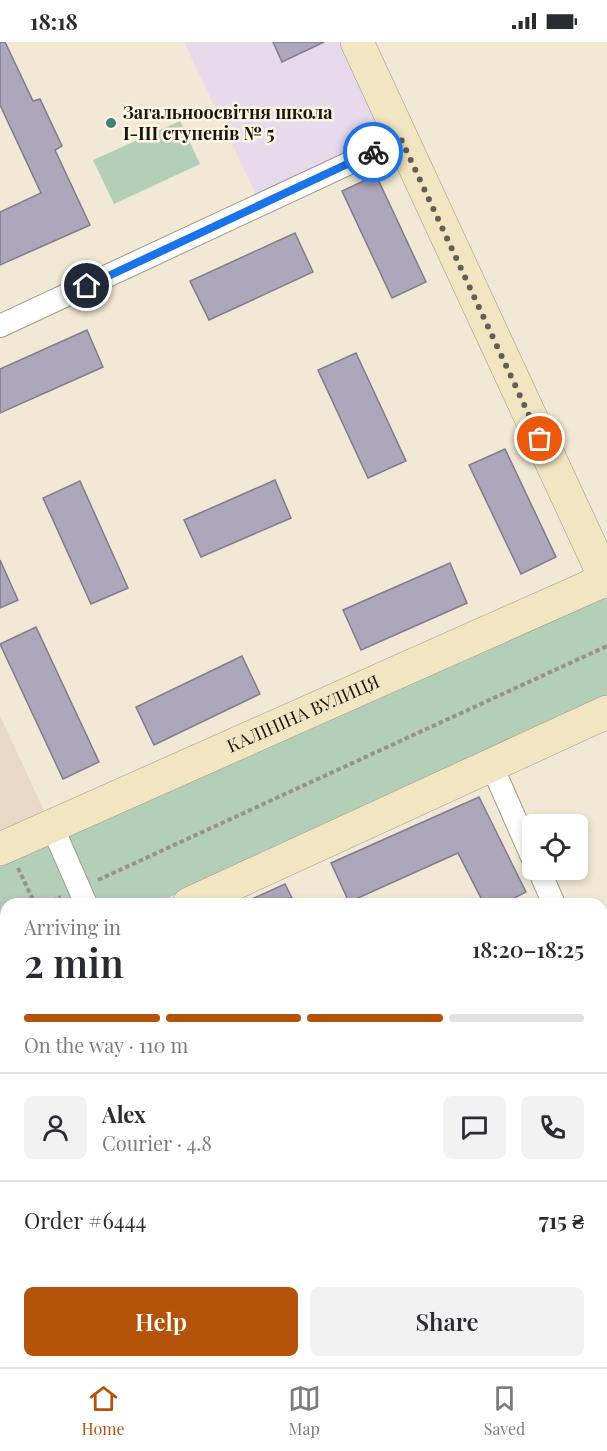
<!DOCTYPE html>
<meta charset="utf-8">
<style>
:root{--surface:#fff;--page:#f2f2f3;--text:#2b2b33;--muted:#7c7c81;--line:#e1e1e2;--accent:#b45309}
body{margin:0;font-family:"Playfair Display",serif;background:var(--page);color:var(--text);height:100vh;display:flex;flex-direction:column;font-size:22px;white-space:nowrap}
*{box-sizing:border-box;margin:0}
p{font-size:20px;color:var(--muted)}
.icon{flex:none;width:33px;height:33px;fill:none;stroke:currentColor;stroke-width:2;stroke-linecap:round;stroke-linejoin:round}
.map{position:relative;flex:1;overflow:hidden}
.drawer{position:absolute;left:0px;top:856px;width:608px;height:470px;display:flex;flex-direction:column;background:var(--surface);border-radius:18px 18px 0 0;box-shadow:0 3px 9px #0003}
.drawer>*{flex:none}
.fabs{position:absolute;left:522px;top:772px;display:grid;gap:12px}
.fabs a{display:grid;place-items:center;width:66px;height:66px;border-radius:9px;background:var(--surface);box-shadow:0 3px 9px #0003;font-size:30px}
.pin{position:absolute;display:grid;place-items:center;width:51px;height:51px;color:#fff;margin:-26px;border:3px solid #fff;border-radius:50%;box-shadow:0 2px 6px #0007}
.courier{position:absolute;display:grid;place-items:center;width:60px;height:60px;margin:-30px;border:4px solid #1a73e8;border-radius:50%;background:#fff;color:#222;box-shadow:0 2px 8px #0007}
.headline em{font-style:normal;font-weight:600}
.headline div{display:flex;flex-direction:column-reverse}
.headline{display:flex;align-items:center;justify-content:space-between;height:102px;padding:0 24px}
h1{font-size:39px;font-weight:600;line-height:45px}
.bar{display:grid;grid-template-columns:repeat(4,1fr);gap:9px 6px;align-content:center;height:72px;padding:0 24px}
.bar i{height:8px;border-radius:4px;background:var(--line)}
.bar .current{background:var(--accent)}
.bar p{grid-column:span 4}
.line{display:flex;align-items:center;gap:15px;padding:0 24px;border-top:2px solid var(--line)}
.line div{flex:1}
.round{display:grid;place-items:center;flex:none;width:63px;height:63px;border-radius:9px;background:var(--page)}
.button{display:flex;gap:12px;margin-top:auto;padding:12px 24px}
.button a{flex:1;height:69px;border-radius:9px;background:var(--accent);color:#fff;font-size:24px;font-weight:600;line-height:69px;text-align:center}
.button a+a{background:var(--page);color:var(--text)}
.status{display:flex;justify-content:space-between;align-items:center;height:42px;padding:0 30px;background:var(--surface);direction:ltr}
.status svg{height:16px;fill:currentColor}
.menu{display:flex;justify-content:space-around;align-items:center;height:84px;border-top:2px solid var(--line);background:var(--surface);font-size:16px;color:var(--muted)}
.menu a{display:grid;justify-items:center;gap:3px}
.menu .current{color:var(--accent)}
.map>svg:first-child{display:block}
.commercial{fill:#e8d9c6}
.industrial{fill:#e7daed}
.green{fill:#b3cfb7}
.building{fill:#aca7ba;stroke:#817c8e;stroke-width:1.5}
.lines{fill:none;stroke-linecap:round;stroke-linejoin:round}
.street-casing{stroke:#a09886;stroke-width:24}
.secondary-casing{stroke:#a09886;stroke-width:34}
.path{stroke:#9a9385;stroke-width:4;stroke-dasharray:4.5 3;stroke-linecap:butt}
.street{stroke:#fff;stroke-width:22}
.secondary{stroke:#f2e6c2;stroke-width:33}
.done{stroke:#645f54;stroke-width:6;stroke-dasharray:0 10.8}
.route{stroke:#1a73e8;stroke-width:8}
.poi-dot{fill:#418475;stroke:#fef6e2;stroke-width:2}
.labels{text-anchor:middle;stroke-width:5;stroke-linejoin:round;paint-order:stroke}
.poi-label{font-size:18px;font-weight:bold;fill:#18150e;stroke:#fef6e2;text-anchor:start}
.street-label{font-size:18px;fill:#18150e;stroke:#fef6e2}
</style>
<div class="status"><b>18:18</b><svg viewBox="0 0 49 12"><path d="M0 12V9h3v3zM5 12V6h3v6zM10 12V3h3v9zM15 12V0h3v12zM26 1h20v11H26zM47 4h2v5h-2z"/></svg></div>
<div class="map">
<svg width="607" height="1325" viewBox="0 0 607 1325">
<rect width="100%" height="100%" fill="#f1e8d5"/>
<path class="commercial" d="M0 674 46 773 0 794Z"/>
<path class="industrial" d="M184 0H357L401 97 261 163Z"/>
<g class="green">
<path d="M180 79 200 122 114 162 93 118Z"/>
<path d="M607 548V654L155 862H6V931L0 934V824Z"/>
<path d="M196 1320H293L295 1325H198Z"/>
</g>
<g class="building">
<path d="M0 0H5L33 59 40 57 62 104 55 108 90 183 0 223V170L41 151 0 63Z"/>
<path d="M273 0H324L282 20Z"/>
<path d="M376 133 426 240 392 256 342 149Z"/>
<path d="M295 191 313 230 209 278 190 239Z"/>
<path d="M87 288 103 325 0 371V327Z"/>
<path d="M356 311 406 419 368 436 318 328Z"/>
<path d="M505 407 556 515 521 532 469 423Z"/>
<path d="M275 438 291 476 201 515 184 478Z"/>
<path d="M80 439 128 546 91 562 43 456Z"/>
<path d="M0 518 18 558 0 566Z"/>
<path d="M450 521 467 561 361 608 343 568Z"/>
<path d="M36 585 99 720 63 737 0 602Z"/>
<path d="M242 614 260 652 154 703 136 665Z"/>
<path d="M479 755 526 850 503 862H484L458 811 349 860 331 821Z"/>
<path d="M285 842 295 862H241Z"/>
<path d="M2 970 6 978V1069L0 1057V972Z"/>
<path d="M607 1081V1138L602 1126V1084Z"/>
<path d="M121 1320H164L166 1325H123Z"/>
<path d="M331 1320H376L378 1325H334Z"/>
<path d="M567 1320H583L586 1325H555Z"/>
</g>
<g class="lines">
<defs>
<g id="street">
<path d="M0 284 401 97"/>
<path d="M491 722 532 815"/>
<path d="M52 784 86 862"/>
<path d="M539 828 554 862"/>
<path d="M0 896 6 910"/>
<path d="M602 968 607 980"/>
<path d="M196 1320 198 1325"/>
<path d="M293 1320 295 1325"/>
</g>
<g id="secondary">
<path d="M357 0 607 540"/>
<path id="s1" d="M0 807 607 537"/>
<path d="M189 862 607 670"/>
<path d="M0 950 6 947"/>
</g>
</defs>
<use href="#street" class="street-casing"/>
<use href="#secondary" class="secondary-casing"/>
<g class="path">
<path d="M18 826 35 862"/>
<path d="M98 838 607 604"/>
<path d="M45 862 61 855"/>
<path d="M245 1320 248 1325"/>
</g>
<use href="#street" class="street"/>
<use href="#secondary" class="secondary"/>
</g>
<g class="lines">
<path class="done" d="M373 110 401 97 540 397"/>
<path class="route" d="M87 244 373 110"/>
</g>
<circle class="poi-dot" cx="111" cy="81" r="6"/>
<g class="labels">
<g class="poi-label">
<text x="123" y="77">Загальноосвітня школа<tspan x="123" dy="21">І-ІІІ ступенів № 5</tspan></text>
</g>
<g class="street-label">
<text dy="6" stroke="none"><textPath href="#s1" startOffset="332">КАЛІНІНА ВУЛИЦЯ</textPath></text>
</g>
</g>
</svg>
<div class="fabs">
<a><svg class="icon" aria-label="locate" viewBox="0 0 24 24"><circle cx="12" cy="12" r="6"/><path d="M12 2v4M12 18v4M2 12h4M18 12h4"/></svg></a>
</div>
<div class="pin" style="left:540px;top:397px;background:#ea580c"><svg class="icon" aria-label="bag" viewBox="0 0 24 24"><path d="M5 8h14l-1 12H6zM9 8a3 3 0 0 1 6 0"/></svg></div>
<div class="pin" style="left:87px;top:244px;background:#1f2937"><svg class="icon" aria-label="home" viewBox="0 0 24 24"><path d="M3 11l9-7 9 7M6 9v11h12V9"/></svg></div>
<div class="courier" style="left:373px;top:110px"><svg class="icon" aria-label="bike" viewBox="0 0 24 24"><circle cx="6" cy="16" r="4"/><circle cx="18" cy="16" r="4"/><path d="M6 16l4-8h5l3 8M10 8l3 8H6M13 5h3"/></svg></div>
<section class="drawer">
<div class="headline"><div><h1>2 min</h1><p>Arriving in</p></div><em>18:20–18:25</em></div>
<div class="bar"><i class="current"></i><i class="current"></i><i class="current"></i><i></i><p>On the way · 110 m</p></div>
<div class="line" style="height:108px"><a class="round"><svg class="icon" aria-label="person" viewBox="0 0 24 24"><circle cx="12" cy="8" r="4"/><path d="M4 21q1-7 8-7t8 7"/></svg></a><div><b>Alex</b><p>Courier · 4.8</p></div><a class="round"><svg class="icon" aria-label="chat" viewBox="0 0 24 24"><path d="M4 5h16v11H9l-5 4z"/></svg></a><a class="round"><svg class="icon" aria-label="phone" viewBox="0 0 24 24"><path d="M5 4h4l2 5-3 2q2 4 5 5l2-3 5 2v4C11 20 4 13 5 4z"/></svg></a></div>
<div class="line" style="height:78px"><div>Order #6444</div><b>715 ₴</b></div>
<div class="button"><a>Help</a><a>Share</a></div>
</section>
</div>
<nav class="menu">
<a class="current"><svg class="icon" aria-label="home" viewBox="0 0 24 24"><path d="M3 11l9-7 9 7M6 9v11h12V9"/></svg>Home</a>
<a><svg class="icon" aria-label="map" viewBox="0 0 24 24"><path d="M3 6l6-2 6 2 6-2v14l-6 2-6-2-6 2zM9 4v14M15 6v14"/></svg>Map</a>
<a><svg class="icon" aria-label="saved" viewBox="0 0 24 24"><path d="M7 4h10v16l-5-4-5 4z"/></svg>Saved</a>
</nav>
